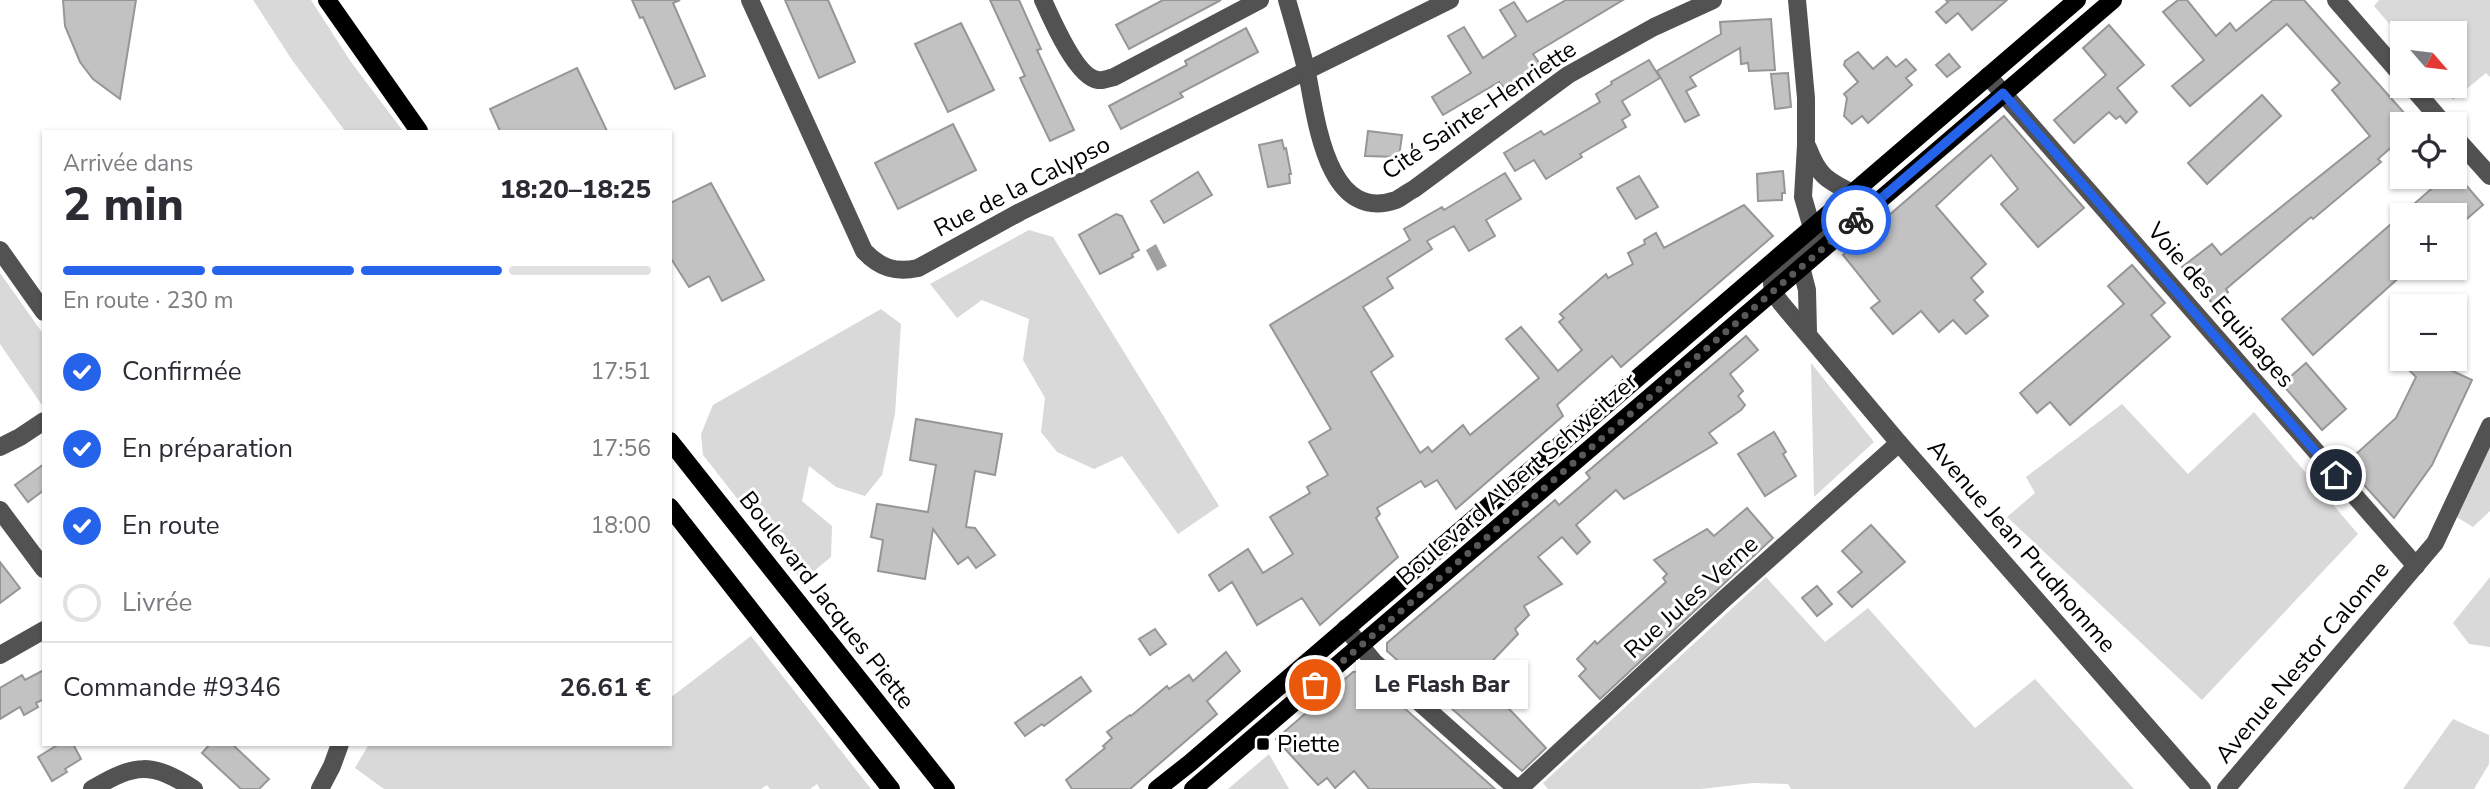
<!DOCTYPE html>
<html lang="fr">
<meta charset="utf-8">
<style>
:root{--surface:#fff;--page:#f2f2f3;--text:#2b2b33;--muted:#7c7c81;--line:#e1e1e2;--accent:#2563eb}
body{margin:0;font-family:"Nunito Sans",sans-serif;background:var(--page);color:var(--text);height:100vh;display:flex;flex-direction:column;font-size:26px;white-space:nowrap}
*{box-sizing:border-box;margin:0}
p{font-size:23px;color:var(--muted)}
.icon{flex:none;width:38px;height:38px;fill:none;stroke:currentColor;stroke-width:2;stroke-linecap:round;stroke-linejoin:round}
.map{position:relative;flex:1;overflow:hidden}
.side{position:absolute;left:42px;top:130px;width:630px;height:616px;display:flex;flex-direction:column;background:var(--surface);border-radius:0px;box-shadow:0 2px 5px #0004}
.side>*{flex:none}
.needle{width:46px;rotate:118deg}
.controls{position:absolute;left:2390px;top:21px;display:grid;gap:14px}
.controls a{display:grid;place-items:center;width:77px;height:77px;border-radius:0px;background:var(--surface);box-shadow:0 2px 5px #0004;font-size:35px}
.pin{position:absolute;display:grid;place-items:center;width:60px;height:60px;color:#fff;margin:-30px;border:4px solid #fff;border-radius:50%;box-shadow:0 2px 7px #0007}
.courier{position:absolute;display:grid;place-items:center;width:70px;height:70px;margin:-35px;border:5px solid #2563eb;border-radius:50%;background:#fff;color:#222;box-shadow:0 2px 9px #0007}
.bubble{position:absolute;height:49px;border-radius:0px;background:var(--surface);box-shadow:0 2px 5px #0004;font-size:23px;font-weight:800;line-height:49px;text-align:center}
.head em{font-style:normal;font-weight:800}
.head div{display:flex;flex-direction:column-reverse}
.head{display:flex;align-items:center;justify-content:space-between;height:119px;padding:0 21px}
h1{font-size:46px;font-weight:800;line-height:52px}
.bar{display:grid;grid-template-columns:repeat(4,1fr);gap:10px 7px;align-content:center;height:84px;padding:0 21px}
.bar i{height:9px;border-radius:5px;background:var(--line)}
.bar .selected{background:var(--accent)}
.bar p{grid-column:span 4}
.line{display:flex;align-items:center;gap:18px;padding:0 21px;border-top:2px solid var(--line)}
.line div{flex:1}
ol{padding:0 21px;list-style:none}
li{display:flex;align-items:center;gap:21px;height:77px}
li p{margin-inline-start:auto}
li .icon{padding:7px;border-radius:50%;background:var(--accent);color:#fff;stroke-width:4}
li:last-child{color:var(--muted)}
li i{width:38px;height:38px;border:4px solid var(--line);border-radius:50%}
.map>svg:first-child{display:block}
.green{fill:#d9d9d9}
.water{fill:#a0a0a0}
.building{fill:#c2c2c2;stroke:#969696;stroke-width:2}
.lines{fill:none;stroke-linecap:round;stroke-linejoin:round}
.minor{stroke:#525252;stroke-width:18}
.major{stroke:#000;stroke-width:18}
.done{stroke:#595959;stroke-width:7;stroke-dasharray:0 12.6}
.route{stroke:#2563eb;stroke-width:9}
.poi-dot{fill:#000;stroke:#fff;stroke-width:2.5}
.labels{text-anchor:middle;stroke-width:6;stroke-linejoin:round;paint-order:stroke}
.street-label{font-size:24px;fill:#000;stroke:#fff}
.poi-label{font-size:24px;fill:#000;stroke:#fff;text-anchor:start}
</style>
<div class="map">
<svg width="2490" height="789" viewBox="0 0 2490 789">
<rect width="100%" height="100%" fill="#fff"/>
<g class="green">
<path d="M253 0H311L351 62 403 131H345L292 60Z"/>
<path d="M2379 0H2490V77L2486 73 2453 100 2441 86H2455V33H2403V40L2374 6Z"/>
<path d="M1029 230 1053 237 1219 506 1178 534 1122 456 1094 469 1057 452 1041 432 1045 398 1023 360 1029 319 982 300 957 318 930 284Z"/>
<path d="M0 273 44 335V408L0 344Z"/>
<path d="M881 309 901 324 895 414 882 475 865 496 836 487 809 466 802 501 832 526 831 557 802 581 703 455 701 434 713 405Z"/>
<path d="M1811 363 1874 442 1814 497Z"/>
<path d="M2122 404 2188 474 2254 412 2358 534 2202 700 2007 517 2035 493 2026 477Z"/>
<path d="M2490 443V511L2473 527 2455 516Z"/>
<path d="M1766 577 1825 642 1868 608 1975 728 2035 679 2134 789H1791L1788 784 1753 783 1701 789H1548L1543 783Z"/>
<path d="M2490 577V647L2469 644 2453 623Z"/>
<path d="M751 636 871 789H820L817 784 810 789H770L767 785 761 789H384L355 768 369 744H670V698Z"/>
<path d="M2453 719 2489 735V764L2474 789H2403Z"/>
<path d="M1269 754 1289 789H1228Z"/>
</g>
<path class="water" d="M1156 244 1167 266 1157 271 1146 250Z"/>
<g class="building">
<path d="M63 0H136L120 99 93 79 80 62 65 26Z"/>
<path d="M632 0H680L673 3 705 76 675 89 643 17 640 18Z"/>
<path d="M785 0H828L855 62 819 78Z"/>
<path d="M990 0H1019L1041 49 1037 50 1074 130 1050 141 1020 78 1025 76Z"/>
<path d="M1163 0H1221L1129 49 1116 25Z"/>
<path d="M1566 0H1623L1533 54 1540 64 1503 87 1499 82 1443 115 1432 97 1471 73 1448 36 1464 27 1483 58 1516 36 1500 10 1514 2 1527 22Z"/>
<path d="M1946 0H2007L1972 30 1958 13 1946 23 1936 12 1948 2Z"/>
<path d="M2178 0H2187L2216 36 2230 23 2236 31 2273 0H2304L2414 124H2403V137L2378 159 2381 162 2313 219 2311 217 2226 289 2228 292 2213 304 2182 267 2212 244 2221 255 2370 136 2332 90 2340 83 2287 24 2190 106 2172 86 2204 60 2163 12Z"/>
<path d="M1771 19 1775 70 1749 71 1748 63 1741 64 1740 48 1690 77 1696 86 1686 91 1699 115 1685 122 1657 71 1721 34 1720 22Z"/>
<path d="M961 23 994 90 948 112 915 44Z"/>
<path d="M2109 25 2144 65 2117 88 2137 112 2126 123 2120 116 2116 119 2109 112 2074 143 2054 120 2106 75 2083 48Z"/>
<path d="M1246 28 1258 52 1180 93 1183 97 1121 129 1109 106 1187 65 1185 61Z"/>
<path d="M1858 52 1873 69 1887 57 1896 67 1906 59 1916 70 1906 78 1912 85 1868 123 1862 116 1852 124 1844 116 1847 98 1844 94 1858 82 1844 65 1845 61Z"/>
<path d="M1949 54 1960 67 1947 77 1936 65Z"/>
<path d="M1649 60 1660 78 1622 101 1630 115 1622 120 1626 127 1580 154 1582 157 1546 179 1534 160 1515 171 1504 153 1541 131 1544 135 1600 102 1596 94 1612 84 1611 82Z"/>
<path d="M577 68 607 131H500L490 109Z"/>
<path d="M1788 73 1791 107 1775 109 1771 74Z"/>
<path d="M2262 95 2281 116 2207 184 2188 163Z"/>
<path d="M2004 116 2084 208 2038 247 2001 204 2018 189 1991 155 1936 206 1986 264 1971 278 1983 292 1974 300 1988 316 1966 334 1953 320 1939 332 1921 311 1893 334 1871 308 1880 301 1843 255Z"/>
<path d="M953 124 976 170 898 209 875 163Z"/>
<path d="M1368 131 1402 135 1399 157 1365 156Z"/>
<path d="M1282 140 1284 149 1286 148 1291 174H1289L1290 183 1268 187 1259 145Z"/>
<path d="M1783 171 1785 193H1782V200L1758 201 1757 174Z"/>
<path d="M1198 172 1212 195 1164 223 1151 201Z"/>
<path d="M1505 173 1521 199 1486 220 1495 236 1469 251 1454 226 1427 241 1432 249 1387 278 1393 288 1363 307 1393 356 1371 372 1420 453 1428 447 1432 452 1463 425 1470 435 1539 378 1506 339 1521 327 1558 371 1582 350 1559 322 1564 318 1560 314 1606 274 1608 278 1633 264 1628 253 1645 244 1644 240 1656 233 1664 248 1744 205 1773 236 1621 367 1612 356 1557 405 1563 416 1456 509 1437 480 1425 487 1421 481 1377 508 1380 514 1376 518 1398 557 1320 625 1302 598 1257 625 1232 582 1219 591 1209 575 1248 549 1263 573 1293 554 1270 517 1310 493 1307 487 1328 475 1309 442 1331 429 1270 325 1410 240 1404 229 1442 207 1444 210Z"/>
<path d="M1639 176 1658 207 1636 219 1617 188Z"/>
<path d="M2445 177H2459L2483 205 2455 229V215H2403V274L2313 355 2282 319Z"/>
<path d="M711 183 764 280 722 301 709 276 689 287 670 257V203Z"/>
<path d="M1116 214 1122 216 1139 250 1132 254 1133 257 1100 274 1079 235Z"/>
<path d="M2132 265 2165 303 2151 315 2170 337 2070 425 2050 402 2037 413 2020 393 2124 304 2108 286Z"/>
<path d="M1746 336 1758 350 1730 374 1743 391 1738 396 1745 405 1741 410 1709 433 1717 443 1624 499 1616 490 1576 525 1590 542 1577 554 1562 537 1538 557 1562 584 1524 606 1529 615 1515 629 1518 634 1478 676 1546 748 1522 771 1387 651V643L1555 500 1559 505 1590 478 1586 473Z"/>
<path d="M2419 359H2427L2472 380 2432 465 2394 518 2345 464 2396 418 2416 377 2408 369Z"/>
<path d="M2306 363 2346 409 2322 430 2282 384Z"/>
<path d="M916 419 1002 434 995 475 975 471 966 527 975 528 995 555 976 568 968 557 958 564 933 529 925 579 878 571 883 540 871 537 877 504 928 512 936 465 910 460Z"/>
<path d="M1774 432 1786 452 1783 454 1796 476 1765 496 1738 454Z"/>
<path d="M44 464V490L28 502 15 485Z"/>
<path d="M1747 508 1773 538 1600 699 1579 676 1586 669 1577 659 1595 641 1597 644 1666 582 1663 578 1667 574 1654 560 1707 529 1714 536Z"/>
<path d="M1871 525 1905 562 1852 607 1838 592 1862 572 1842 551Z"/>
<path d="M0 562 20 588 0 603Z"/>
<path d="M1817 586 1832 604 1817 616 1802 598Z"/>
<path d="M1155 629 1166 644 1150 655 1139 639Z"/>
<path d="M1226 652 1240 671 1207 701 1217 714 1130 789H1072L1066 780 1105 748 1103 746 1112 738 1107 732 1130 715 1131 716 1167 686 1169 689 1189 675 1193 681Z"/>
<path d="M44 670V699L36 703 38 707 24 715 20 707 0 719V688L22 675 25 680Z"/>
<path d="M1363 671 1431 732 1495 789H1369L1354 771 1335 788 1327 778 1318 785 1276 739 1353 672Z"/>
<path d="M1081 677 1091 691 1044 726 1042 724 1025 736 1015 723Z"/>
<path d="M59 744H73L81 759 65 769 67 772 52 781 38 757Z"/>
<path d="M210 744H232L269 779 259 789H241L202 753Z"/>
</g>
<g class="lines">
<g class="minor">
<path d="M750 0 864 251C880 268 896 273 918 268L1020 212 1450 0"/>
<path d="M1043 0C1051 18 1077 78 1098 80 1102 81 1110 78 1114 77L1260 0"/>
<path d="M1287 0C1294 24 1301 48 1307 73 1316 116 1326 224 1396 200 1402 197 1408 192 1414 189L1568 75 1654 27 1713 0"/>
<path d="M1797 0 1806 98V145L1803 197 1812 228V239"/>
<path d="M2336 0 2403 77"/>
<path d="M1988 76 2416 566"/>
<path d="M2411 86 2444 124"/>
<path d="M2455 137 2490 176"/>
<path d="M1808 148C1819 177 1827 180 1854 194L1857 204"/>
<path d="M0 250 44 312"/>
<path d="M1788 260 1771 274 1773 292 1781 303 1899 443 2202 789"/>
<path d="M1808 332 1807 290 1798 255 1857 204"/>
<path d="M0 447 20 437 44 421"/>
<path d="M0 510 44 569"/>
<path d="M1346 628 1374 662 1517 789"/>
<path d="M0 655 44 630"/>
<path d="M92 789C136 763 151 762 194 789"/>
<path d="M320 789 332 766 340 744"/>
<path d="M1519 789 1723 600 1899 443"/>
<path d="M2226 789 2435 543 2490 426"/>
</g>
<g class="major">
<path d="M327 0 419 131"/>
<path d="M670 441 946 789"/>
<path d="M670 507 891 789"/>
<path d="M1157 789 1190 763 2077 0"/>
<path d="M1193 789 2113 0"/>
</g>
</g>
<g class="lines">
<path class="done" d="M1315 685 1856 220"/>
<path class="route" d="M1856 220 2003 93 2336 475"/>
</g>
<rect class="poi-dot" x="1256" y="737" width="14" height="14" rx="3.5"/>
<g class="labels">
<g class="street-label">
<text transform="translate(1479 110) rotate(-34)" y="8">Cité Sainte-Henriette</text>
<text transform="translate(1022 186) rotate(-27)" y="8">Rue de la Calypso</text>
<text transform="translate(2221 305) rotate(49)" y="8">Voie des Equipages</text>
<text transform="translate(1517 479) rotate(-41)" y="8">Boulevard Albert Schweitzer</text>
<text transform="translate(2022 546) rotate(49)" y="8">Avenue Jean Prudhomme</text>
<text transform="translate(1691 597) rotate(-42)" y="8">Rue Jules Verne</text>
<text transform="translate(827 600) rotate(52)" y="8">Boulevard Jacques Piette</text>
<text transform="translate(2302 662) rotate(-50)" y="8">Avenue Nestor Calonne</text>
</g>
<g class="poi-label">
<text x="1277" y="752">Piette</text>
</g>
</g>
</svg>
<div class="controls">
<a><svg class="needle" viewBox="-14 -14 28 28"><path d="M0-13l5 13h-10z" fill="#e53935"/><path d="M0 13l5-13h-10z" fill="#7c7c81"/></svg></a>
<a><svg class="icon" aria-label="locate" viewBox="0 0 24 24"><circle cx="12" cy="12" r="6"/><path d="M12 2v4M12 18v4M2 12h4M18 12h4"/></svg></a>
<a>+</a>
<a>−</a>
</div>
<div class="pin" style="left:1315px;top:685px;background:#ea580c"><svg class="icon" aria-label="bag" viewBox="0 0 24 24"><path d="M5 8h14l-1 12H6zM9 8a3 3 0 0 1 6 0"/></svg></div>
<div class="pin" style="left:2336px;top:475px;background:#1f2937"><svg class="icon" aria-label="home" viewBox="0 0 24 24"><path d="M3 11l9-7 9 7M6 9v11h12V9"/></svg></div>
<div class="courier" style="left:1856px;top:220px"><svg class="icon" aria-label="bike" viewBox="0 0 24 24"><circle cx="6" cy="16" r="4"/><circle cx="18" cy="16" r="4"/><path d="M6 16l4-8h5l3 8M10 8l3 8H6M13 5h3"/></svg></div>
<div class="bubble" style="left:1356px;top:660px;width:172px">Le Flash Bar</div>
<section class="side">
<div class="head"><div><h1>2 min</h1><p>Arrivée dans</p></div><em>18:20–18:25</em></div>
<div class="bar"><i class="selected"></i><i class="selected"></i><i class="selected"></i><i></i><p>En route · 230 m</p></div>
<ol>
<li><svg class="icon" aria-label="check" viewBox="0 0 24 24"><path d="M5 12l5 5 9-10"/></svg>Confirmée<p>17:51</p></li>
<li><svg class="icon" aria-label="check" viewBox="0 0 24 24"><path d="M5 12l5 5 9-10"/></svg>En préparation<p>17:56</p></li>
<li><svg class="icon" aria-label="check" viewBox="0 0 24 24"><path d="M5 12l5 5 9-10"/></svg>En route<p>18:00</p></li>
<li><i></i>Livrée</li>
</ol>
<div class="line" style="height:91px"><div>Commande #9346</div><b>26.61 €</b></div>
</section>
</div>
